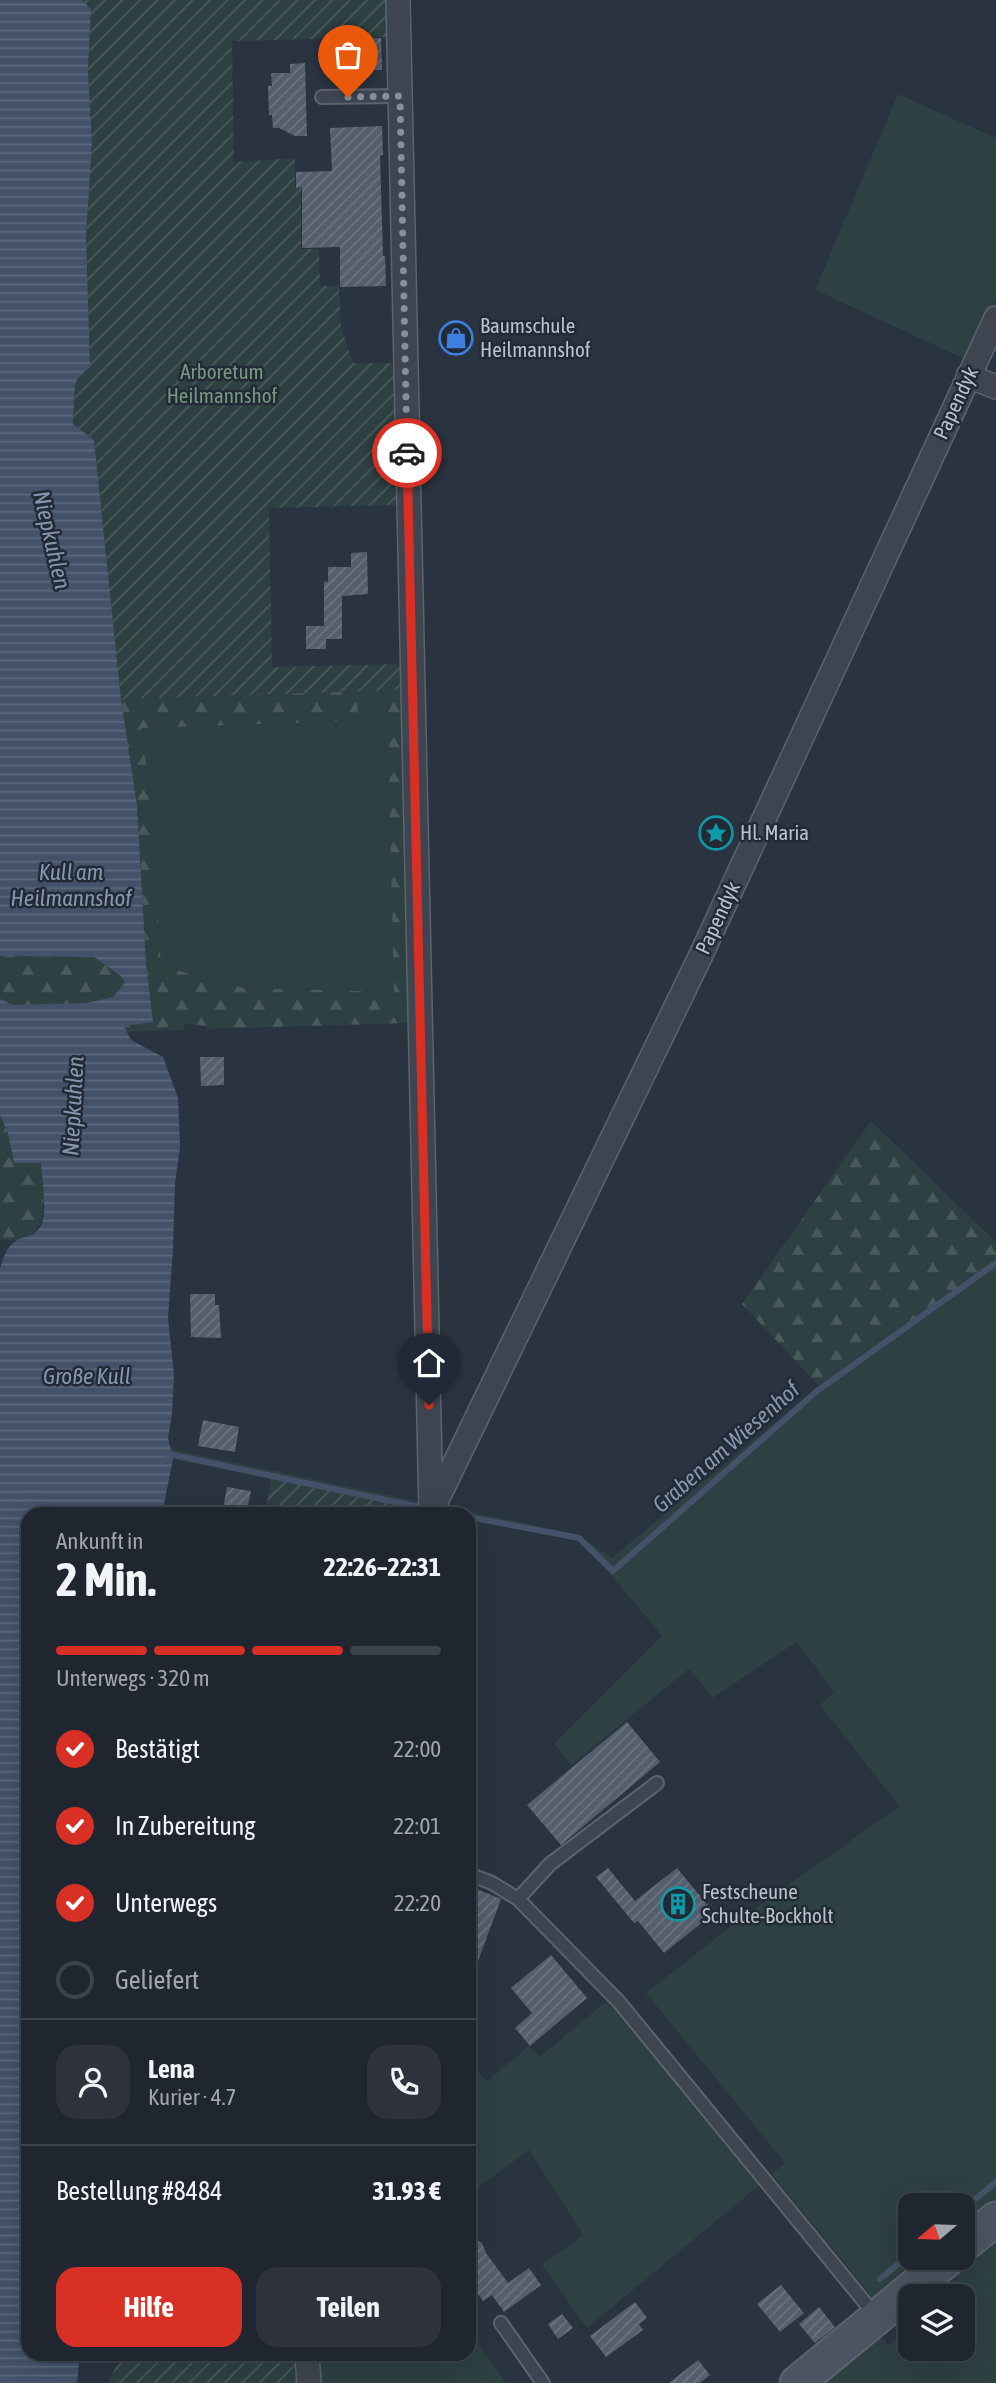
<!DOCTYPE html>
<html lang="de">
<meta charset="utf-8">
<style>
:root{--surface:#202630;--page:#2d323c;--text:#f1f3f6;--muted:#a2a5ab;--line:#3d434c;--accent:#d93025}
body{margin:0;font-family:"Asap Condensed",sans-serif;background:var(--page);color:var(--text);height:100vh;display:flex;flex-direction:column;font-size:26px;white-space:nowrap}
*{box-sizing:border-box;margin:0}
p{font-size:23px;color:var(--muted)}
.icon{flex:none;width:38px;height:38px;fill:none;stroke:currentColor;stroke-width:2;stroke-linecap:round;stroke-linejoin:round}
.map{position:relative;flex:1;overflow:hidden}
.drawer{position:absolute;left:21px;top:1507px;width:455px;height:854px;display:flex;flex-direction:column;background:var(--surface);border-radius:21px;box-shadow:0 7px 28px #0002,0 0 0 2px var(--line)}
.drawer>*{flex:none}
.needle{width:46px;rotate:251deg}
.tools{position:absolute;left:898px;top:2193px;display:grid;gap:14px}
.tools a{display:grid;place-items:center;width:77px;height:77px;border-radius:14px;background:var(--surface);box-shadow:0 7px 28px #0002,0 0 0 2px var(--line);font-size:35px}
.pin{position:absolute;display:grid;place-items:center;width:60px;height:60px;color:#fff;margin:-72px -30px;border-radius:50% 50% 50% 0;rotate:-45deg;box-shadow:0 0 7px #0007}
.pin .icon{rotate:45deg}
.courier{position:absolute;display:grid;place-items:center;width:70px;height:70px;margin:-35px;border:5px solid #d93025;border-radius:50%;background:#fff;color:#222;box-shadow:0 2px 9px #0007}
.summary em{font-style:normal;font-weight:700}
.summary div{display:flex;flex-direction:column-reverse}
.summary{display:flex;align-items:center;justify-content:space-between;height:119px;padding:0 35px}
h1{font-size:46px;font-weight:700;line-height:52px}
.bar{display:grid;grid-template-columns:repeat(4,1fr);gap:10px 7px;align-content:center;height:84px;padding:0 35px}
.bar i{height:9px;border-radius:5px;background:var(--line)}
.bar .selected{background:var(--accent)}
.bar p{grid-column:span 4}
.line{display:flex;align-items:center;gap:18px;padding:0 35px;border-top:2px solid var(--line)}
.line div{flex:1}
.round{display:grid;place-items:center;flex:none;width:74px;height:74px;border-radius:21px;background:var(--page)}
ol{padding:0 35px;list-style:none}
li{display:flex;align-items:center;gap:21px;height:77px}
li p{margin-inline-start:auto}
li .icon{padding:7px;border-radius:50%;background:var(--accent);color:#fff;stroke-width:4}
li:last-child{color:var(--muted)}
li i{width:38px;height:38px;border:4px solid var(--line);border-radius:50%}
.action{display:flex;gap:14px;margin-top:auto;padding:14px 35px}
.action a{flex:1;height:80px;border-radius:21px;background:var(--accent);color:#fff;font-size:28px;font-weight:700;line-height:80px;text-align:center}
.action a+a{background:var(--page);color:var(--text)}
.map>svg:first-child{display:block}
.grass{fill:#2d4042}
.forest{fill:url(#forest-firs)}
.garden{fill:url(#garden-furrows)}
.water{fill:url(#water-rules)}
.lines{fill:none;stroke-linecap:round;stroke-linejoin:round}
.stream{stroke:#435269;stroke-width:6}
.building{fill:url(#building-hatch)}
.lane-casing{stroke:#5c636e;stroke-width:16}
.street-casing{stroke:#5c636e;stroke-width:26}
.secondary-casing{stroke:#5c636e;stroke-width:37}
.lane{stroke:#3e4550;stroke-width:12}
.street{stroke:#3e4550;stroke-width:23}
.secondary{stroke:#4c5463;stroke-width:33}
.done{stroke:#888f9a;stroke-width:7;stroke-dasharray:0 12.6}
.route{stroke:#d93025;stroke-width:9}
.labels{text-anchor:middle;stroke-width:5;stroke-linejoin:round;paint-order:stroke}
.poi-label{font-size:21px;fill:#bbc0ca;stroke:#222a36;text-anchor:start}
.park-label{font-size:21px;fill:#75997e;stroke:#222a36}
.street-label{font-size:21px;fill:#bbc0ca;stroke:#222a36}
.water-label{font-size:23px;font-style:italic;fill:#8696ae;stroke:#222a36}
</style>
<div class="map">
<svg width="996" height="2383" viewBox="0 0 996 2383">
<defs>
<pattern id="forest-firs" width="22" height="20" patternUnits="userSpaceOnUse" patternTransform="scale(1.75)"><rect width="22" height="20" fill="#2d4042"/><path d="M5 1l3.5 6h-7zM16 11l3.5 6h-7z" fill="#4a5a5c"/></pattern>
<pattern id="garden-furrows" width="10" height="10" patternUnits="userSpaceOnUse" patternTransform="scale(1.75)"><rect width="10" height="10" fill="#2d4042"/><path d="M-1 1l2-2M0 10L10 0M9 11l2-2" fill="none" stroke="#4a5a5c"/></pattern>
<pattern id="water-rules" width="6" height="5" patternUnits="userSpaceOnUse" patternTransform="scale(1.75)"><rect width="6" height="5" fill="#435269"/><path d="M0 2.5h6" fill="none" stroke="#5c697d"/></pattern>
<pattern id="building-hatch" width="6" height="6" patternUnits="userSpaceOnUse" patternTransform="scale(1.75)"><rect width="6" height="6" fill="#555e6d"/><path d="M-1 1l2-2M0 6l6-6M5 7l2-2" fill="none" stroke="#6c7380"/></pattern>
</defs>
<rect width="100%" height="100%" fill="#2a3340"/>
<g class="grass">
<path d="M898 94 996 138V299L967 360 815 290Z"/>
<path d="M387 690 395 992 243 988 161 966 152 804 140 728 357 721V691Z"/>
<path d="M996 1260V2207L963 2235 962 2205H910V2258H935L878 2304 772 2174 785 2163 646 1993 734 1924 899 1806 820 1705 834 1692 797 1642 713 1698 689 1669 571 1765 554 1744 662 1636 613 1577 578 1541 469 1519V1514L440 1513 444 1506 576 1534 612 1558 819 1386Z"/>
<path d="M170 1449 423 1502 420 1510 173 1459Z"/>
<path d="M609 1999 761 2184 587 2328 542 2265 583 2235 529 2150 469 2194V2066L471 2064 487 2081 529 2046 540 2057Z"/>
<path d="M996 2234V2383H815L877 2332 888 2345 900 2335 890 2322 910 2305V2348H962V2296H921Z"/>
<path d="M469 2330 506 2383H320L317 2354H469Z"/>
</g>
<g class="forest">
<path d="M387 690H402L411 1023 207 1029V1026L185 1024 183 1030 127 1032 124 1026 153 1021 146 962 137 805 121 699 357 691 358 721 141 728 152 804 161 966 243 988 394 992Z"/>
<path d="M0 956 94 957 122 977 125 983 113 997 86 1003 13 1005 0 999Z"/>
<path d="M0 1115 8 1133 14 1163 41 1162C42 1184 51 1228 27 1238 19 1242 9 1240 0 1240Z"/>
<path d="M871 1121 996 1242V1260L819 1386 742 1304Z"/>
</g>
<g class="garden">
<path d="M82 0H387L388 37 232 41 234 162 295 158V187L301 188V249H319L320 286H339L341 327 353 363H395L398 505 269 508 272 667 402 664V690L121 699 94 440 73 425 92 143 88 70 91 9Z"/>
<path d="M271 1479 420 1510 418 1514H265Z"/>
<path d="M122 2354H298L301 2383H108Z"/>
</g>
<path class="water" d="M0 0H82L91 9 88 70 92 143 86 236 90 367 78 376 75 386 73 424 94 440 121 699 137 805 146 962 153 1022 124 1026 131 1040 163 1057 178 1098 180 1147 175 1184 173 1249 168 1318 174 1375 172 1414 168 1438 173 1459 162 1514H28V2354H80L77 2383H0V1269C2 1260 7 1246 16 1241 27 1234 35 1239 42 1223 47 1211 42 1178 41 1163H14L8 1133 0 1115V999L13 1005 86 1003 113 997 125 983 122 977 94 957 0 956Z"/>
<g class="lines">
<g class="stream">
<path d="M164 1453 419 1507"/>
<path d="M445 1513 450 1514"/>
<path d="M469 1517 579 1538 613 1571 817 1391 996 1263"/>
<path d="M962 2210 996 2182"/>
<path d="M880 2279 910 2254"/>
</g>
</g>
<g class="building">
<path d="M381 38 382 70 332 71V39Z"/>
<path d="M305 63 307 136H295L279 128H273L272 115H269L268 86H272L271 73H290V64Z"/>
<path d="M382 126 383 155H380L383 256H385L386 286 340 287V247L302 248V187L296 188V172L332 171 330 128Z"/>
<path d="M367 552 368 594 342 596V639H326V649H306V626H324V581L328 582V567H351V553Z"/>
<path d="M200 1057H224V1085L201 1086Z"/>
<path d="M190 1294H215V1305H219L221 1338 191 1337Z"/>
<path d="M203 1420 239 1427 235 1452 198 1446Z"/>
<path d="M227 1487 251 1491 246 1514H222Z"/>
<path d="M627 1722 660 1762 561 1845 527 1805Z"/>
<path d="M608 1868 635 1901 677 1868 714 1913 664 1953 638 1921 634 1923 596 1877Z"/>
<path d="M469 1886 501 1899 471 1980H469Z"/>
<path d="M551 1955 587 1998 530 2046 515 2028 532 2013 511 1988Z"/>
<path d="M469 2236 482 2243 486 2253 508 2283 529 2268 541 2285 504 2312 492 2295 483 2301 469 2281Z"/>
<path d="M781 2285 804 2313 780 2332 757 2304Z"/>
<path d="M635 2302 647 2318 639 2324 643 2330 606 2357 590 2336Z"/>
<path d="M819 2307 835 2327 815 2343 799 2324Z"/>
<path d="M562 2314 573 2328 558 2339 548 2324Z"/>
<path d="M698 2360 710 2375 700 2383H669Z"/>
</g>
<g class="lines">
<defs>
<g id="lane">
<path d="M322 97 400 96"/>
<path d="M469 1874 492 1883 518 1899 619 2002 876 2316"/>
<path d="M518 1899 550 1864 657 1783"/>
<path d="M501 2323 543 2383"/>
</g>
<g id="street">
<path d="M398 0 431 1512"/>
<path d="M968 376 996 387"/>
<path d="M433 1508 701 955 996 318"/>
<path d="M307 2354 309 2383"/>
</g>
<g id="secondary">
<path d="M962 2246 996 2219"/>
<path d="M797 2383 949 2258"/>
</g>
</defs>
<use href="#lane" class="lane-casing"/>
<use href="#street" class="street-casing"/>
<use href="#secondary" class="secondary-casing"/>
<use href="#lane" class="lane"/>
<use href="#street" class="street"/>
<use href="#secondary" class="secondary"/>
</g>
<g class="lines">
<path class="done" d="M348 97 400 96 407 453"/>
<path class="route" d="M407 453 429 1405"/>
</g>
<defs>
<symbol id="shop-ring" viewBox="-11 -11 22 22"><circle r="9.5" fill="#222a36" stroke="#3f7fe0" stroke-width="1.5"/><path d="M-5-2.5h2.3a2.7 3.5 0 0 1 5.4 0H5L5.5 6h-11ZM-1.5-2.5h3a1.5 2.3 0 0 0-3 0Z" fill="#3f7fe0"/></symbol>
<symbol id="sight-ring" viewBox="-11 -11 22 22"><circle r="9.5" fill="#222a36" stroke="#0f9aa8" stroke-width="1.5"/><path d="M0-6L1.8-2.2L6-1.7L2.9 1.2L3.7 5.4L0 3.3L-3.7 5.4L-2.9 1.2L-6-1.7L-1.8-2.2Z" fill="#0f9aa8"/></symbol>
<symbol id="building-ring" viewBox="-11 -11 22 22"><circle r="9.5" fill="#222a36" stroke="#0f9aa8" stroke-width="1.5"/><path d="M-4-6H4V6H1V3H-1V6H-4ZM-2.5-4.3h1.7v1.8h-1.7ZM.8-4.3h1.7v1.8H.8ZM-2.5-1h1.7V.8h-1.7ZM.8-1h1.7V.8H.8Z" fill="#0f9aa8"/></symbol>
</defs>
<g fill-rule="evenodd">
<use href="#shop-ring" x="437" y="319" width="38" height="38"/>
<use href="#sight-ring" x="697" y="814" width="38" height="38"/>
<use href="#building-ring" x="659" y="1885" width="38" height="38"/>
</g>
<g class="labels">
<g class="poi-label">
<text x="480" y="333">Baumschule<tspan x="480" dy="24">Heilmannshof</tspan></text>
<text x="740" y="840">Hl. Maria</text>
<text x="702" y="1899">Festscheune<tspan x="702" dy="24">Schulte-Bockholt</tspan></text>
</g>
<g class="park-label">
<text x="222" y="379">Arboretum<tspan x="222" dy="24">Heilmannshof</tspan></text>
</g>
<g class="street-label">
<text transform="translate(956 403) rotate(-65)" y="7">Papendyk</text>
<text transform="translate(718 918) rotate(-65)" y="7">Papendyk</text>
</g>
<g class="water-label">
<text transform="translate(52 540) rotate(77)" y="8">Niepkuhlen</text>
<text x="71" y="880">Kull am<tspan x="71" dy="26">Heilmannshof</tspan></text>
<text transform="translate(73 1106) rotate(-87)" y="8">Niepkuhlen</text>
<text x="87" y="1384">Große Kull</text>
<text transform="translate(726 1447) rotate(-41)" y="8">Graben am Wiesenhof</text>
</g>
</g>
</svg>
<div class="tools">
<a><svg class="needle" viewBox="-14 -14 28 28"><path d="M0-13l5 13h-10z" fill="#e53935"/><path d="M0 13l5-13h-10z" fill="#a2a5ab"/></svg></a>
<a><svg class="icon" aria-label="layers" viewBox="0 0 24 24"><path d="M12 4l9 5-9 5-9-5zM3 14l9 5 9-5"/></svg></a>
</div>
<div class="pin" style="left:348px;top:97px;background:#ea580c"><svg class="icon" aria-label="bag" viewBox="0 0 24 24"><path d="M5 8h14l-1 12H6zM9 8a3 3 0 0 1 6 0"/></svg></div>
<div class="pin" style="left:429px;top:1405px;background:#1f2937"><svg class="icon" aria-label="home" viewBox="0 0 24 24"><path d="M3 11l9-7 9 7M6 9v11h12V9"/></svg></div>
<div class="courier" style="left:407px;top:453px"><svg class="icon" aria-label="car" viewBox="0 0 24 24"><path d="M5 17H2v-5l4-1 3-4h7l3 4 3 1v5h-3M9 17h6M6 11h13"/><circle cx="7" cy="17" r="2"/><circle cx="17" cy="17" r="2"/></svg></div>
<section class="drawer">
<div class="summary"><div><h1>2 Min.</h1><p>Ankunft in</p></div><em>22:26–22:31</em></div>
<div class="bar"><i class="selected"></i><i class="selected"></i><i class="selected"></i><i></i><p>Unterwegs · 320 m</p></div>
<ol>
<li><svg class="icon" aria-label="check" viewBox="0 0 24 24"><path d="M5 12l5 5 9-10"/></svg>Bestätigt<p>22:00</p></li>
<li><svg class="icon" aria-label="check" viewBox="0 0 24 24"><path d="M5 12l5 5 9-10"/></svg>In Zubereitung<p>22:01</p></li>
<li><svg class="icon" aria-label="check" viewBox="0 0 24 24"><path d="M5 12l5 5 9-10"/></svg>Unterwegs<p>22:20</p></li>
<li><i></i>Geliefert</li>
</ol>
<div class="line" style="height:126px"><a class="round"><svg class="icon" aria-label="person" viewBox="0 0 24 24"><circle cx="12" cy="8" r="4"/><path d="M4 21q1-7 8-7t8 7"/></svg></a><div><b>Lena</b><p>Kurier · 4.7</p></div><a class="round"><svg class="icon" aria-label="phone" viewBox="0 0 24 24"><path d="M5 4h4l2 5-3 2q2 4 5 5l2-3 5 2v4C11 20 4 13 5 4z"/></svg></a></div>
<div class="line" style="height:91px"><div>Bestellung #8484</div><b>31.93 €</b></div>
<div class="action"><a>Hilfe</a><a>Teilen</a></div>
</section>
</div>
